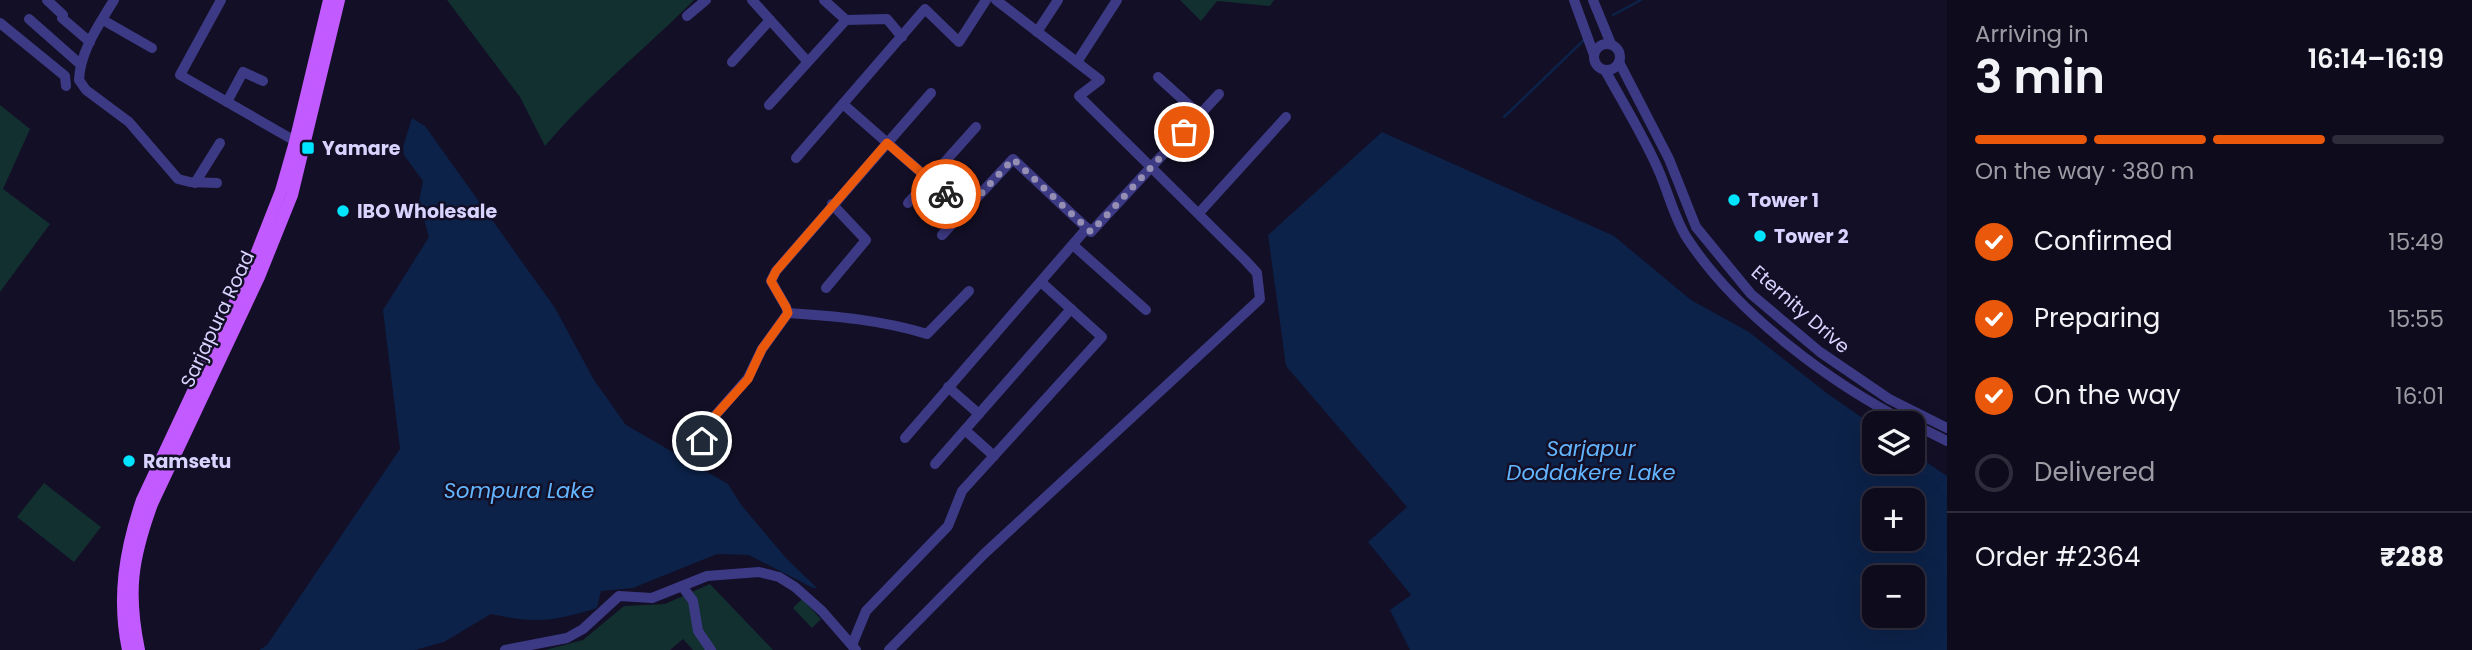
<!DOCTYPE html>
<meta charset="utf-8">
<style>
:root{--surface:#0e0b1c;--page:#1c1929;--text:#f1f3f6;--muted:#9b9ba3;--line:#2e2b3b;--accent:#ea580c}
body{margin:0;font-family:Poppins,sans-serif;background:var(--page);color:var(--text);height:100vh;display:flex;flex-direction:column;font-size:26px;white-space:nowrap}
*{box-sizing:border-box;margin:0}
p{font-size:23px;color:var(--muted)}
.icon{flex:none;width:38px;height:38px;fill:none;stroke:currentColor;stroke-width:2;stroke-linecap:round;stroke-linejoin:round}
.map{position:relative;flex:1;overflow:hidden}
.side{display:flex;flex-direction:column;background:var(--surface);width:525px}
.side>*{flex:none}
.tools{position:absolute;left:1862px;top:411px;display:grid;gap:14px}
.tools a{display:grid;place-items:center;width:63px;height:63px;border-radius:14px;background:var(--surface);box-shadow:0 7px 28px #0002,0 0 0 2px var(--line);font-size:35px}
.pin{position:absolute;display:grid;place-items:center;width:60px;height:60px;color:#fff;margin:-30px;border:4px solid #fff;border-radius:50%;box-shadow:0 2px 7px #0007}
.courier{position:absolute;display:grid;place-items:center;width:70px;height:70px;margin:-35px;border:5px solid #ea580c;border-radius:50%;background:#fff;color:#222;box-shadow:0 2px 9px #0007}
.overview em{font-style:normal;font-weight:600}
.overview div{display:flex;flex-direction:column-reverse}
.overview{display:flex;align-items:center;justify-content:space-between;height:119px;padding:0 28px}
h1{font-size:46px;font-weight:600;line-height:52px}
.bar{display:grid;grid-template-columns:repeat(4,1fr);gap:10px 7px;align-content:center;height:84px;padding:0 28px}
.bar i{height:9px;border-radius:5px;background:var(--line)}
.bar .active{background:var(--accent)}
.bar p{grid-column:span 4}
.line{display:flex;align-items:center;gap:18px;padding:0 28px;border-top:2px solid var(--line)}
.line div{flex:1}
ol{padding:0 28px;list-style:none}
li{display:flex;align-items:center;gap:21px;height:77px}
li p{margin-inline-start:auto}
li .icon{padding:7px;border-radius:50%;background:var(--accent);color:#fff;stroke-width:4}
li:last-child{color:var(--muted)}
li i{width:38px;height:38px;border:4px solid var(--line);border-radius:50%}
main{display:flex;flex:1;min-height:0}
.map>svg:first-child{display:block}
.green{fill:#12302f}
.water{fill:#0c2248;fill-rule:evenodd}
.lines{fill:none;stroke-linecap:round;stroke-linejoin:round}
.stream{stroke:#0c2248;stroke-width:2.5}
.minor{stroke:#3d3a85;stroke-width:10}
.major{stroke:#c25bff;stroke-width:12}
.done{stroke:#948fb3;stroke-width:7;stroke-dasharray:0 12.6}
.route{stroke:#ea580c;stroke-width:9}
.poi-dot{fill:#00e5ff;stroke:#130f26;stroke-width:2.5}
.labels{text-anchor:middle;stroke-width:5;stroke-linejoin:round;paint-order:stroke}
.poi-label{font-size:19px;font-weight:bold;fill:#d9d4ff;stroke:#130f26;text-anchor:start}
.street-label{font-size:19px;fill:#d9d4ff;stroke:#130f26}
.water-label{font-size:21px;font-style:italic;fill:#62b6ff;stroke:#130f26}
</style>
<main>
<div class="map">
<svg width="1947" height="650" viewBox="0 0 1947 650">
<rect width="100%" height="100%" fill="#130f26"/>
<g class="green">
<path d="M447 0H694C645 49 590 93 545 146L520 97Z"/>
<path d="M1180 0H1274L1270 6 1217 1 1201 21Z"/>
<path d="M0 105 30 129 3 189 50 224 0 292Z"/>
<path d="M44 483 101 527 74 562 17 517Z"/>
<path d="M710 584 773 650H693L683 639 670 650H545L583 640 624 606 665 604Z"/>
<path d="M802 599 821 619 812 628 793 608Z"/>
</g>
<g class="water">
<path d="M412 118 425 126 555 308 594 380 626 425 728 484 742 506 786 558 817 588H813L749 555 717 554 633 588 601 591 597 608C554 621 536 624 491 614L444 642 415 650H259L267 645 400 449 383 310 429 237 419 202 423 181 404 155 403 147Z"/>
<path d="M1382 132 1614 236 1691 300 1749 332 1828 394 1874 426V462H1913V453L1947 476V650H1410L1390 610 1411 595 1368 542 1407 507 1286 366 1268 235ZM1913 500V539H1874V500ZM1874 578H1913V616H1874Z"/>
</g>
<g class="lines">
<g class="stream">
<path d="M1613 15 1641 0"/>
<path d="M1504 117 1584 40"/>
</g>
<g class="minor">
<path d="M47 0 63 15 62 18 90 42"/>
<path d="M114 0C99 25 80 51 79 80L86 90 129 122 178 179 190 182 217 183"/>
<path d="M221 0 180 75 302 145"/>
<path d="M752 0 807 61"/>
<path d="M824 0 846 20 887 19 902 37"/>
<path d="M1574 0 1594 55"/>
<path d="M1593 0 1611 44"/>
<path d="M687 16 706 0"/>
<path d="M29 19 80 64"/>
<path d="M103 20 152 48"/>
<path d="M0 23 65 76 66 86"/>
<path d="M1037 32 1058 0"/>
<circle cx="1607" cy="57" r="13"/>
<path d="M732 62 770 20"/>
<path d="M1077 62 1117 0"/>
<path d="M1619 62 1669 159 1696 227 1751 294 1820 352 1889 399 1947 428"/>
<path d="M1605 70C1623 103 1643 135 1658 169 1668 191 1674 218 1687 238 1736 313 1831 384 1911 424"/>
<path d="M1158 77 1200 115"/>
<path d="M227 102 243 72 263 81"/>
<path d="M843 104 965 211"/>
<path d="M769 105 846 20"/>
<path d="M796 158 925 9 959 42 986 0"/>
<path d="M195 183 220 143"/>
<path d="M908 203 976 127"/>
<path d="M1199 213 1286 117"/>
<path d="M942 235 1013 159 1091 232 1219 94"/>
<path d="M1073 245 1146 310"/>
<path d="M826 288 866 240 832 204"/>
<path d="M788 313 786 307 771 281 776 271 931 93"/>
<path d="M788 313C835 316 882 320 927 334L969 291"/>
<path d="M948 387 979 414"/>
<path d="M1913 424 1947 441"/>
<path d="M965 430 994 456"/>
<path d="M905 438 1087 228"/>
<path d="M702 441 713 418 748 378 762 349 788 313"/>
<path d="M935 464 1071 309"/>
<path d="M682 586 693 601 698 631 711 650"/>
<path d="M852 645 866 611 948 526 962 491 1102 337 1041 282"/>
<path d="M505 650 567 638 583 629 619 596 652 598 707 576 759 572 779 577 795 587 822 611 856 650"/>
<path d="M889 650 984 554 1260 299 1257 273 1246 261 1079 96 1100 80 996 0"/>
</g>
<g class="major">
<path d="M128 650C117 598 125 550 142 500L249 272 281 191 295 142 329 0"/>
<path d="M139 650C127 592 132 559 152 504L259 277 292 195 339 0"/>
</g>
</g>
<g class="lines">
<path class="done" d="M946 194 965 211 1013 159 1091 232 1184 132"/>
<path class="route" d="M702 441 713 418 748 379 762 349 788 313 786 307 771 281 776 271 887 143 946 194"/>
</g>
<g class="poi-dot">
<rect x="301" y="141" width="14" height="14" rx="3.5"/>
<circle cx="1734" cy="200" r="7"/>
<circle cx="343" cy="211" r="7"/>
<circle cx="1760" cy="236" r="7"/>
<circle cx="129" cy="461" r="7"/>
</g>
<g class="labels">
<g class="poi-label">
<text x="322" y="155">Yamare</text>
<text x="1748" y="207">Tower 1</text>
<text x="357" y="218">IBO Wholesale</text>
<text x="1774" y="243">Tower 2</text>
<text x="143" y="468">Ramsetu</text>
</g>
<g class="street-label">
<text transform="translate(1801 309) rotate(41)" y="7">Eternity Drive</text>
<text transform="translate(217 319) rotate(-65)" y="7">Sarjapura Road</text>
</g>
<g class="water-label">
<text x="1591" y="456">Sarjapur<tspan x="1591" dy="24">Doddakere Lake</tspan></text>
<text x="519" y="498">Sompura Lake</text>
</g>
</g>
</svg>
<div class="tools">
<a><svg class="icon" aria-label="layers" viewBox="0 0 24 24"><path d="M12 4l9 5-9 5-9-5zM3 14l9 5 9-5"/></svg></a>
<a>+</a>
<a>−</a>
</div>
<div class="pin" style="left:1184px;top:132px;background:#ea580c"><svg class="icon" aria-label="bag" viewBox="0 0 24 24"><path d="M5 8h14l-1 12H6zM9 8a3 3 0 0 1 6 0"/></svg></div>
<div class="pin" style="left:702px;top:441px;background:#1f2937"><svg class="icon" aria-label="home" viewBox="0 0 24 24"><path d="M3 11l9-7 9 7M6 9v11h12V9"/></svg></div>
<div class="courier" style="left:946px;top:194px"><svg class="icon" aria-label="bike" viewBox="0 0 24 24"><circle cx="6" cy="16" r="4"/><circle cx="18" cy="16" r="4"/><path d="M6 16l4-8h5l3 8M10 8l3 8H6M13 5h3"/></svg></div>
</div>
<section class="side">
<div class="overview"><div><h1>3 min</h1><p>Arriving in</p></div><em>16:14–16:19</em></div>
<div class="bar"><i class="active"></i><i class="active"></i><i class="active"></i><i></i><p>On the way · 380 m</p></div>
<ol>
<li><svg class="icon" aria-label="check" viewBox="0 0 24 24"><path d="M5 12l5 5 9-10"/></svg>Confirmed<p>15:49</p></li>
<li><svg class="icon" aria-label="check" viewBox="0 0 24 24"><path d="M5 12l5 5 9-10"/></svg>Preparing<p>15:55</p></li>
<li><svg class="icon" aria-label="check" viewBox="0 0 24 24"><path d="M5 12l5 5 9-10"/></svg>On the way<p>16:01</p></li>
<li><i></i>Delivered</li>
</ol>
<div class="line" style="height:91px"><div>Order #2364</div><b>₹288</b></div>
</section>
</main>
